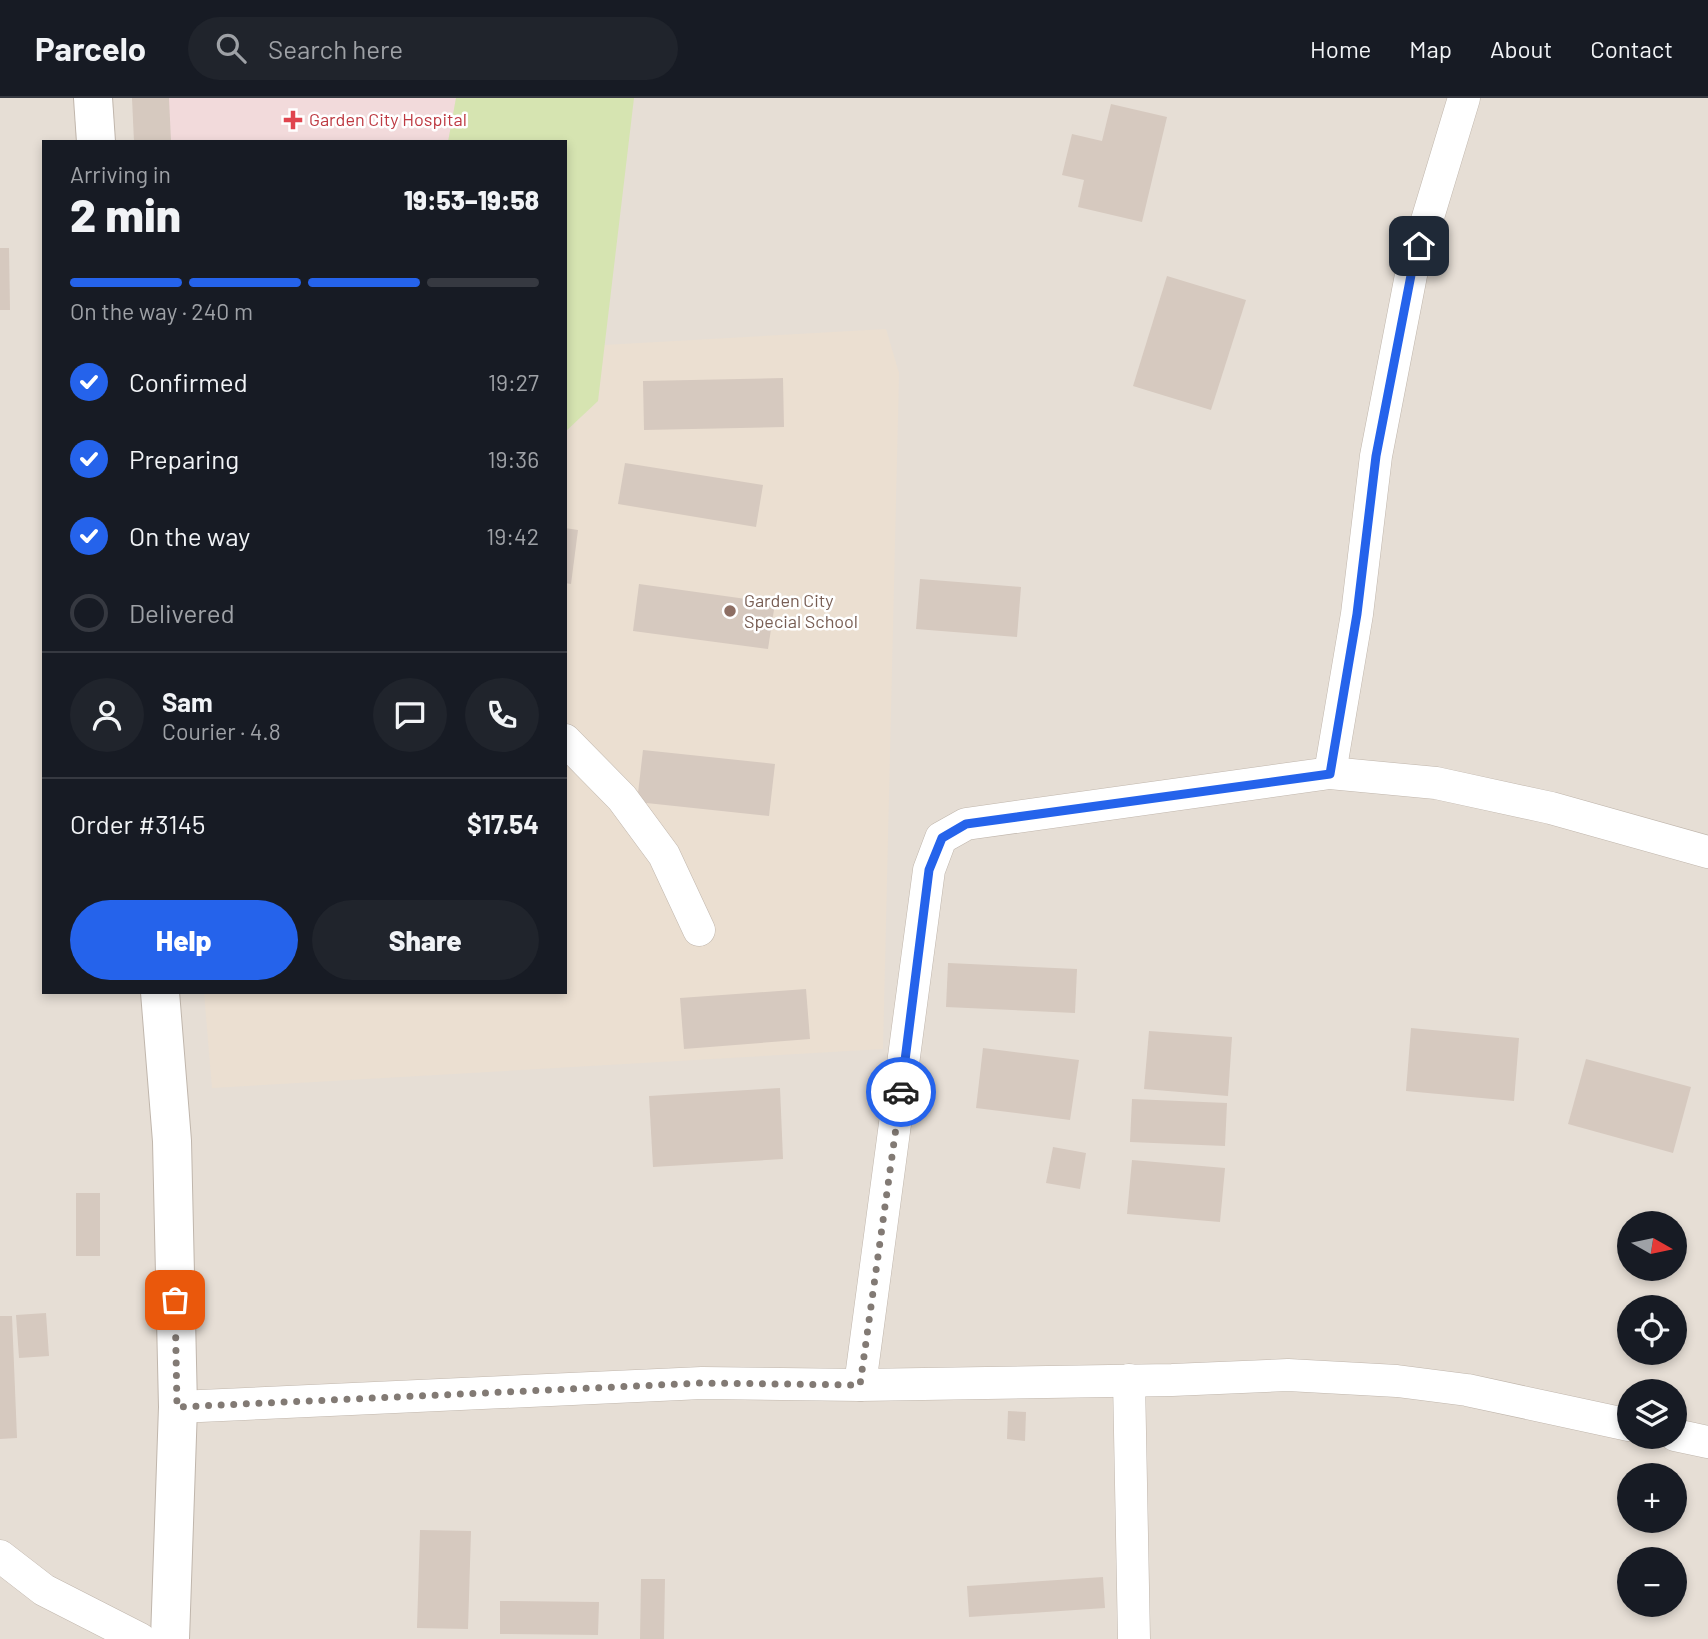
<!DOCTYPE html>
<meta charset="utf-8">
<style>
:root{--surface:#171b24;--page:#20242c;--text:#f1f3f6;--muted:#9ea1a6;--line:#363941;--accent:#2563eb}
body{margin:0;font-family:Barlow,sans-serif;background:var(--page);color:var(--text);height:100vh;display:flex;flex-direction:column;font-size:26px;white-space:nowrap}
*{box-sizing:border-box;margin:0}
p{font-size:23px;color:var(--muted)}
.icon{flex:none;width:38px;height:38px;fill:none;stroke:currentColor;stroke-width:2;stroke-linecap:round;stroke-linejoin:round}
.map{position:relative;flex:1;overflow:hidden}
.drawer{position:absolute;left:42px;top:42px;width:525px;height:854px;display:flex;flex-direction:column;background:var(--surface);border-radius:0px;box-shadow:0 4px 10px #0003}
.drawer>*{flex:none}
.needle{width:46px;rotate:99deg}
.tools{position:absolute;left:1617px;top:1113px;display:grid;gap:14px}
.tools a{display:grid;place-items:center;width:70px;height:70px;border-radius:50%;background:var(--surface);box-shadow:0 4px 10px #0003;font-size:35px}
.pin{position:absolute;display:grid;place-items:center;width:60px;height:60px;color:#fff;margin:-30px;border-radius:14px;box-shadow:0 4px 10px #0006}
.courier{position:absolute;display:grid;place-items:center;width:70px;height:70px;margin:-35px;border:5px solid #2563eb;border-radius:50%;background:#fff;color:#222;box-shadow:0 2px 9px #0007}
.summary em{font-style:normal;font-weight:800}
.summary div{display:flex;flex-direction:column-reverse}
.summary{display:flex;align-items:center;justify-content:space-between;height:119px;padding:0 28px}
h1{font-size:46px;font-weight:800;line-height:52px}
.bar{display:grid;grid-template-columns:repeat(4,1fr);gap:10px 7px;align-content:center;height:84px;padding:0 28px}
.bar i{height:9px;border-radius:5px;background:var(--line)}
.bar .selected{background:var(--accent)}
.bar p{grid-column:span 4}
.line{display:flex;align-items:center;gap:18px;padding:0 28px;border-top:2px solid var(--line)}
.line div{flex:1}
.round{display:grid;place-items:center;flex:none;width:74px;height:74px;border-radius:37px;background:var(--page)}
ol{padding:0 28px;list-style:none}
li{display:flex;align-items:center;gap:21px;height:77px}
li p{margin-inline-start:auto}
li .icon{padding:7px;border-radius:50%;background:var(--accent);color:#fff;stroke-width:4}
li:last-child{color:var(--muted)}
li i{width:38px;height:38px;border:4px solid var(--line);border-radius:50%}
.button{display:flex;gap:14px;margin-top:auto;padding:14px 28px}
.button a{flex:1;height:80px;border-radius:42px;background:var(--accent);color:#fff;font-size:28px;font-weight:800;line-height:80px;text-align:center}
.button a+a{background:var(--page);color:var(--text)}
header{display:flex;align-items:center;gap:42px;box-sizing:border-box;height:98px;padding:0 35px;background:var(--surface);border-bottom:2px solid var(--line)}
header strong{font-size:33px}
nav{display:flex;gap:38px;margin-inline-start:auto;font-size:24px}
.search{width:490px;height:63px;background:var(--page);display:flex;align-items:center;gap:18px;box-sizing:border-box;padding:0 24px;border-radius:38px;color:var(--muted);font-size:26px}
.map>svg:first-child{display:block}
.residential{fill:#e6ded5;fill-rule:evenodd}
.education{fill:#ebdfd1}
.medical{fill:#f2dadb}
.green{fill:#d6e4b1}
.building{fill:#d6c9bf}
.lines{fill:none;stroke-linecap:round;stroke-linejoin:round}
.minor-casing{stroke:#c0b6ac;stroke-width:33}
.tertiary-casing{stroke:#c0b6ac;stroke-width:40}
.minor{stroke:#fff;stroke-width:32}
.tertiary{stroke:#fff;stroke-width:38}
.done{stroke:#827a74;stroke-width:7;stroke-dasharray:0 12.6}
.route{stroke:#2563eb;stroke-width:9}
.health-dot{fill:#e0444e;stroke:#fff;stroke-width:2.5}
.education-dot{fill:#8d6e63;stroke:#fff;stroke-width:2.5}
.labels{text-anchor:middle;stroke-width:5;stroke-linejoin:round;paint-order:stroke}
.health-label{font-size:18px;fill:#be3a42;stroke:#fff;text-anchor:start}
.education-label{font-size:18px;fill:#785e54;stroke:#fff;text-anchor:start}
</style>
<header>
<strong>Parcelo</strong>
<div class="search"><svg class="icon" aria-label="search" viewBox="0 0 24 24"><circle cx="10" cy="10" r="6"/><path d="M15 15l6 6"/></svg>Search here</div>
<nav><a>Home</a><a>Map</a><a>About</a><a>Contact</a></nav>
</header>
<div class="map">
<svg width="1708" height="1541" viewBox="0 0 1708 1541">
<rect width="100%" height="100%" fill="#f2ede6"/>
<path class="residential" d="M0 0H1708V1541H0ZM44 44H565V894H44ZM1629 1125H1675V1171H1629ZM1629 1209H1675V1255H1629ZM1629 1293H1675V1339H1629ZM1629 1377H1675V1423H1629ZM1629 1461H1675V1507H1629Z"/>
<path class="education" d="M886 231 899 275 883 951 212 990 204 894H565V334L598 303 604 247Z"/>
<path class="medical" d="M133 0H456L448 44H136Z"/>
<path class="green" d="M456 0H634L598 303 565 334V44H448Z"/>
<g class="building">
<path d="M132 0H169L171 43 134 44Z"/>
<path d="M1111 6 1167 19 1142 124 1078 109 1084 82 1062 77 1072 36 1102 43Z"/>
<path d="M0 150H9L10 212H0Z"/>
<path d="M1167 178 1246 202 1211 312 1133 288Z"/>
<path d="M783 280 784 329 644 332 643 283Z"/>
<path d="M625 365 763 387 756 429 618 406Z"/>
<path d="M565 430 578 432 571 486 565 485Z"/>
<path d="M920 481 1021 489 1017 539 916 531Z"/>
<path d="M639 486 775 505 768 551 633 533Z"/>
<path d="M643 652 775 666 769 718 637 704Z"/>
<path d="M948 865 1077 871 1075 915 946 909Z"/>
<path d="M806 891 810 941 684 951 680 900Z"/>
<path d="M1411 930 1519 940 1514 1003 1406 993Z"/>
<path d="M1149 933 1232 939 1228 998 1144 991Z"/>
<path d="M983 950 1079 962 1070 1022 976 1010Z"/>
<path d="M1586 961 1691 989 1673 1055 1568 1026Z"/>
<path d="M780 990 783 1061 653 1069 649 998Z"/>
<path d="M1132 1001 1227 1005 1225 1048 1130 1044Z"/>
<path d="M1053 1049 1086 1055 1080 1091 1046 1085Z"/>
<path d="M1132 1062 1225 1070 1220 1124 1127 1116Z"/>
<rect x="76" y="1095" width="24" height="63"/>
<path d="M46 1215 49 1258 19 1260 16 1217Z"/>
<path d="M0 1218H12L17 1340 0 1341Z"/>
<path d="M1008 1313 1026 1314 1025 1343 1007 1341Z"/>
<path d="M420 1432 471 1433 468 1531 417 1530Z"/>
<path d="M1103 1479 1105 1510 969 1519 967 1488Z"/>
<path d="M641 1481H665L664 1541H640Z"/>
<path d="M500 1503 599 1504 598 1537 500 1536Z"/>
</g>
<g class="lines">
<defs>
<g id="minor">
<path d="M565 642 622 700 664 757 699 832"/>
<path d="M1330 675 1357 516 1376 358 1412 172 1464 0"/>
<path d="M1129 1282 1134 1541"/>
<path d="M860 1287 929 772 941 740 966 726 1330 675 1436 685 1551 710 1708 754"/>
<path d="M178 1309 702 1285 860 1287 1172 1282 1288 1277 1397 1283 1467 1292 1629 1327"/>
<path d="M1675 1337 1708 1344"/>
<path d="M0 1458 44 1492 140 1541"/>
</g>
<g id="tertiary">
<path d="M93 0 96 44"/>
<path d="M160 894 172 1043 178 1309 170 1541"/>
</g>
</defs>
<use href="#minor" class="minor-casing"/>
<use href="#tertiary" class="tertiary-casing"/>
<use href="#minor" class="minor"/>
<use href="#tertiary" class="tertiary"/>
</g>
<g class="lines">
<path class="done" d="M175 1202 177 1309 702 1285 860 1287 901 994"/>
<path class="route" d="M901 994 929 772 942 740 966 726 1330 676 1357 516 1376 358 1412 172 1419 148"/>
</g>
<path class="health-dot" d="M289.5 11.5h7v7h7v7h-7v7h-7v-7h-7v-7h7z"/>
<circle class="education-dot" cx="730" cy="513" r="7"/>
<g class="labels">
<g class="health-label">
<text x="309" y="28">Garden City Hospital</text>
</g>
<g class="education-label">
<text x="744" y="509">Garden City<tspan x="744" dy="21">Special School</tspan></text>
</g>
</g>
</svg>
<div class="tools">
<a><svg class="needle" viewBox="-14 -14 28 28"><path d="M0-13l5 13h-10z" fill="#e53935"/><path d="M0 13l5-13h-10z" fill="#9ea1a6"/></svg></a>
<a><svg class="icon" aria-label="locate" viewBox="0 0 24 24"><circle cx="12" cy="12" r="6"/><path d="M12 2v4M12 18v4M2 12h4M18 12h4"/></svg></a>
<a><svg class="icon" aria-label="layers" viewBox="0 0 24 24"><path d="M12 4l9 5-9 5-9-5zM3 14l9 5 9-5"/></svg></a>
<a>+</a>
<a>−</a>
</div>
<div class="pin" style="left:175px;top:1202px;background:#ea580c"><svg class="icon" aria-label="bag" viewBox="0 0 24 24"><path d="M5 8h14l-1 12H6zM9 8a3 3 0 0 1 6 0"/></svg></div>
<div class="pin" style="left:1419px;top:148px;background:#1f2937"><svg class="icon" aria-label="home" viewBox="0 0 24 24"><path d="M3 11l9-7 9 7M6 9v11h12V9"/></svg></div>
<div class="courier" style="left:901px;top:994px"><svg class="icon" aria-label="car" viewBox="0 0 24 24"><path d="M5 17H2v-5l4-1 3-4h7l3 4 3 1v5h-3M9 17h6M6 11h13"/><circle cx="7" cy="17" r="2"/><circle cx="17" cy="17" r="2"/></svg></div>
<section class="drawer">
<div class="summary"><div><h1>2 min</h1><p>Arriving in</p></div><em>19:53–19:58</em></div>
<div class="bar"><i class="selected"></i><i class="selected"></i><i class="selected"></i><i></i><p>On the way · 240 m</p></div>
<ol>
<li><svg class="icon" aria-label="check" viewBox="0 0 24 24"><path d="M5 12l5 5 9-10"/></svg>Confirmed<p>19:27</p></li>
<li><svg class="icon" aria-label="check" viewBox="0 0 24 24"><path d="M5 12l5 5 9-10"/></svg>Preparing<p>19:36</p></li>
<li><svg class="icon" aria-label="check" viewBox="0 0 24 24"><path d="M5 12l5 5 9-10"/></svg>On the way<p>19:42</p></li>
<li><i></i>Delivered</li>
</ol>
<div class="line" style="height:126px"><a class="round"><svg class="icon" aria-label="person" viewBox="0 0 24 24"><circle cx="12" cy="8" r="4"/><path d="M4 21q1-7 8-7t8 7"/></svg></a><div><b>Sam</b><p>Courier · 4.8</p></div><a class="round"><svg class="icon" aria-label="chat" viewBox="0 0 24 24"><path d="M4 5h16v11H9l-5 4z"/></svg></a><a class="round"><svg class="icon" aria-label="phone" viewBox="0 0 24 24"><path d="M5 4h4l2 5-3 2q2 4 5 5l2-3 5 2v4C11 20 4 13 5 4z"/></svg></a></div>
<div class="line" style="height:91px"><div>Order #3145</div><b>$17.54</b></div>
<div class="button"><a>Help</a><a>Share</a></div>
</section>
</div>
